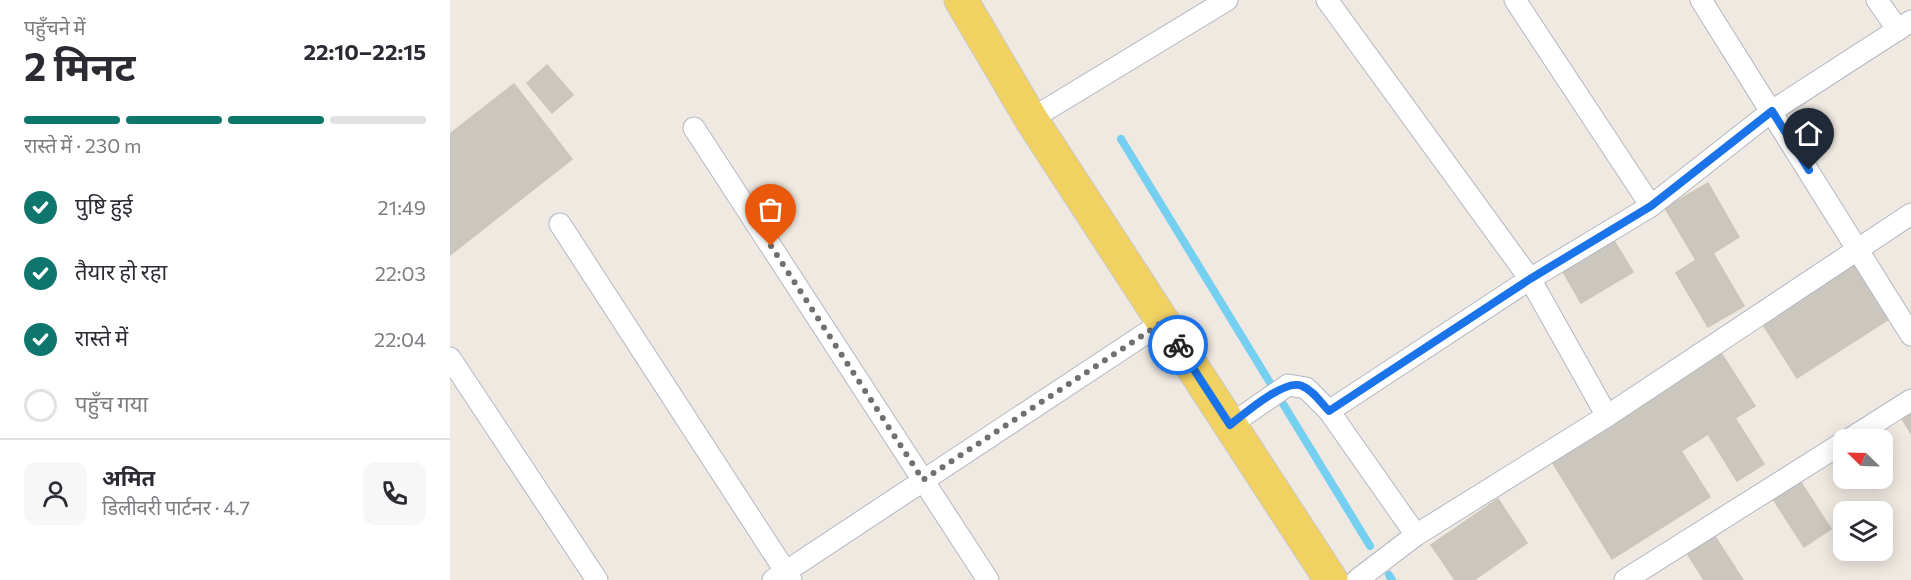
<!DOCTYPE html>
<html lang="hi">
<meta charset="utf-8">
<style>
:root{--surface:#fff;--page:#f7f7f7;--text:#2b2b33;--muted:#7c7c81;--line:#e1e1e2;--accent:#0f766e}
body{margin:0;font-family:Commissioner,"Noto Sans Devanagari",sans-serif;background:var(--page);color:var(--text);height:100vh;display:flex;flex-direction:column;font-size:22px;white-space:nowrap}
*{box-sizing:border-box;margin:0}
p{font-size:20px;color:var(--muted)}
.icon{flex:none;width:33px;height:33px;fill:none;stroke:currentColor;stroke-width:2;stroke-linecap:round;stroke-linejoin:round}
.map{position:relative;flex:1;overflow:hidden}
.sheet{display:flex;flex-direction:column;background:var(--surface);width:450px}
.sheet>*{flex:none}
.needle{width:39px;rotate:293deg}
.controls{position:absolute;left:1383px;top:429px;display:grid;gap:12px}
.controls a{display:grid;place-items:center;width:60px;height:60px;border-radius:12px;background:var(--surface);box-shadow:0 3px 15px #0003;font-size:30px}
.pin{position:absolute;display:grid;place-items:center;width:51px;height:51px;color:#fff;margin:-62px -26px;border-radius:50% 50% 50% 0;rotate:-45deg;box-shadow:0 0 6px #0007}
.pin .icon{rotate:45deg}
.courier{position:absolute;display:grid;place-items:center;width:60px;height:60px;margin:-30px;border:4px solid #1a73e8;border-radius:50%;background:#fff;color:#222;box-shadow:0 2px 8px #0007}
.summary em{font-style:normal;font-weight:700}
.summary div{display:flex;flex-direction:column-reverse}
.summary{display:flex;align-items:center;justify-content:space-between;height:102px;padding:0 24px}
h1{font-size:39px;font-weight:700;line-height:45px}
.bar{display:grid;grid-template-columns:repeat(4,1fr);gap:9px 6px;align-content:center;height:72px;padding:0 24px}
.bar i{height:8px;border-radius:4px;background:var(--line)}
.bar .on{background:var(--accent)}
.bar p{grid-column:span 4}
.line{display:flex;align-items:center;gap:15px;padding:0 24px;border-top:2px solid var(--line)}
.line div{flex:1}
.round{display:grid;place-items:center;flex:none;width:63px;height:63px;border-radius:12px;background:var(--page)}
ol{padding:0 24px;list-style:none}
li{display:flex;align-items:center;gap:18px;height:66px}
li p{margin-inline-start:auto}
li .icon{padding:6px;border-radius:50%;background:var(--accent);color:#fff;stroke-width:4}
li:last-child{color:var(--muted)}
li i{width:33px;height:33px;border:3px solid var(--line);border-radius:50%}
main{display:flex;flex:1;min-height:0}
.map>svg:first-child{display:block}
.lines{fill:none;stroke-linecap:round;stroke-linejoin:round}
.stream{stroke:#75cff0;stroke-width:8}
.building{fill:#cbc7bf;stroke:#cbc5ba;stroke-width:1.5}
.minor-casing{stroke:#b4b7c1;stroke-width:23}
.primary-casing{stroke:#c9c9c9;stroke-width:35}
.minor{stroke:#fff;stroke-width:21}
.primary{stroke:#f2d163;stroke-width:33}
.done{stroke:#726f6d;stroke-width:6;stroke-dasharray:0 10.8}
.route{stroke:#1a73e8;stroke-width:8}
</style>
<main>
<section class="sheet">
<div class="summary"><div><h1>2 मिनट</h1><p>पहुँचने में</p></div><em>22:10–22:15</em></div>
<div class="bar"><i class="on"></i><i class="on"></i><i class="on"></i><i></i><p>रास्ते में · 230 m</p></div>
<ol>
<li><svg class="icon" aria-label="check" viewBox="0 0 24 24"><path d="M5 12l5 5 9-10"/></svg>पुष्टि हुई<p>21:49</p></li>
<li><svg class="icon" aria-label="check" viewBox="0 0 24 24"><path d="M5 12l5 5 9-10"/></svg>तैयार हो रहा<p>22:03</p></li>
<li><svg class="icon" aria-label="check" viewBox="0 0 24 24"><path d="M5 12l5 5 9-10"/></svg>रास्ते में<p>22:04</p></li>
<li><i></i>पहुँच गया</li>
</ol>
<div class="line" style="height:108px"><a class="round"><svg class="icon" aria-label="person" viewBox="0 0 24 24"><circle cx="12" cy="8" r="4"/><path d="M4 21q1-7 8-7t8 7"/></svg></a><div><b>अमित</b><p>डिलीवरी पार्टनर · 4.7</p></div><a class="round"><svg class="icon" aria-label="phone" viewBox="0 0 24 24"><path d="M5 4h4l2 5-3 2q2 4 5 5l2-3 5 2v4C11 20 4 13 5 4z"/></svg></a></div>
</section>
<div class="map">
<svg width="1461" height="580" viewBox="0 0 1461 580">
<rect width="100%" height="100%" fill="#efe9e1"/>
<g class="lines">
<g class="stream">
<path d="M671 139 920 546"/>
<path d="M939 575 942 580"/>
</g>
</g>
<g class="building">
<path d="M97 65 123 95 102 113 77 83Z"/>
<path d="M64 84 122 159 0 255V134Z"/>
<path d="M1258 183 1289 237 1263 253 1294 306 1258 327 1226 273 1246 260 1215 208Z"/>
<path d="M1163 239 1183 272 1131 303 1112 270Z"/>
<path d="M1404 263 1439 319 1347 378 1312 323Z"/>
<path d="M1271 353 1305 406 1285 418 1314 464 1287 481 1258 434 1231 451 1260 497 1162 559 1101 460Z"/>
<path d="M1461 414V433L1452 419Z"/>
<path d="M1350 481 1381 529 1354 547 1323 499Z"/>
<path d="M1048 499 1077 543 1024 580H1005L981 545Z"/>
<path d="M1264 535 1293 580H1254L1237 553Z"/>
</g>
<g class="lines">
<defs>
<g id="minor">
<path d="M877 0 1080 279 1157 416"/>
<path d="M1065 0 1201 206"/>
<path d="M1251 0 1461 335"/>
<path d="M1427 0 1448 30"/>
<path d="M581 119 777 0"/>
<path d="M244 128 538 580"/>
<path d="M110 224 341 580"/>
<path d="M0 358 147 580"/>
<path d="M879 411 1080 279 1201 206 1322 111 1461 21"/>
<path d="M780 425 838 385 856 388 879 411 966 535"/>
<path d="M1398 440 1461 400"/>
<path d="M323 580 713 322"/>
<path d="M907 580 966 535 1157 416 1461 214"/>
<path d="M1175 580 1394 442"/>
</g>
<path id="primary" d="M511 0 581 119 881 580"/>
</defs>
<use href="#minor" class="minor-casing"/>
<use href="#primary" class="primary-casing"/>
<use href="#minor" class="minor"/>
<use href="#primary" class="primary"/>
</g>
<g class="lines">
<path class="done" d="M321 246 473 480 713 322 728 345"/>
<path class="route" d="M728 345 780 425C794 414 835 378 852 386 863 390 871 403 879 411L1080 279 1201 206 1322 111 1359 170"/>
</g>
</svg>
<div class="controls">
<a><svg class="needle" viewBox="-14 -14 28 28"><path d="M0-13l5 13h-10z" fill="#e53935"/><path d="M0 13l5-13h-10z" fill="#7c7c81"/></svg></a>
<a><svg class="icon" aria-label="layers" viewBox="0 0 24 24"><path d="M12 4l9 5-9 5-9-5zM3 14l9 5 9-5"/></svg></a>
</div>
<div class="pin" style="left:321px;top:246px;background:#ea580c"><svg class="icon" aria-label="bag" viewBox="0 0 24 24"><path d="M5 8h14l-1 12H6zM9 8a3 3 0 0 1 6 0"/></svg></div>
<div class="pin" style="left:1359px;top:170px;background:#1f2937"><svg class="icon" aria-label="home" viewBox="0 0 24 24"><path d="M3 11l9-7 9 7M6 9v11h12V9"/></svg></div>
<div class="courier" style="left:728px;top:345px"><svg class="icon" aria-label="bike" viewBox="0 0 24 24"><circle cx="6" cy="16" r="4"/><circle cx="18" cy="16" r="4"/><path d="M6 16l4-8h5l3 8M10 8l3 8H6M13 5h3"/></svg></div>
</div>
</main>
